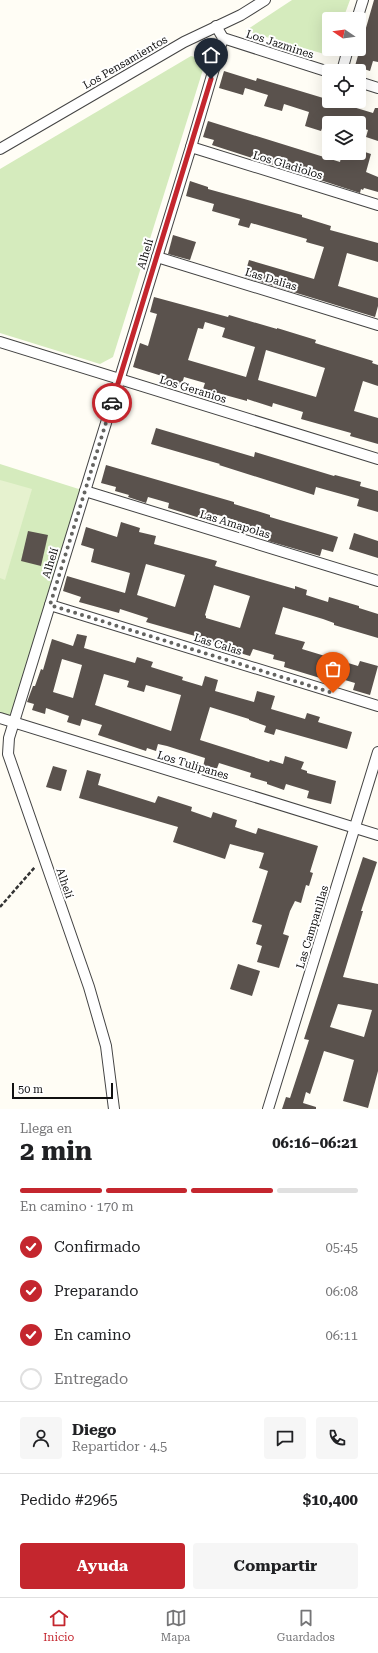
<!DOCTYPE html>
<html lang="es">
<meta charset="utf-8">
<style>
:root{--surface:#fff;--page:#f6f6f6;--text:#202124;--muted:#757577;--line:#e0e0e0;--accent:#c4262e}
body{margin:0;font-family:"Roboto Serif",serif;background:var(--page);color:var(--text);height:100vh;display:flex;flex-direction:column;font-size:15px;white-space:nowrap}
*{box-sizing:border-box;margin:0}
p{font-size:13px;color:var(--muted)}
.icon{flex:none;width:22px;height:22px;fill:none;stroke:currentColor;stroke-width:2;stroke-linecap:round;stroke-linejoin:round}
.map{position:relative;height:1109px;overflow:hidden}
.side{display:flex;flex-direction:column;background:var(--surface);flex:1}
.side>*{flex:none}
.needle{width:26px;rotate:283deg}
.buttons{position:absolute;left:322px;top:12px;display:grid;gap:8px}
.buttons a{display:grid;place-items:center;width:44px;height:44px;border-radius:4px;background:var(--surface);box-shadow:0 4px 16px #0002;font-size:20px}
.scale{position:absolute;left:12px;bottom:10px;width:101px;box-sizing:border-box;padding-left:4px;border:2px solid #111;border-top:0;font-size:11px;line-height:14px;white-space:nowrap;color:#111;-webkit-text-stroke:3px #fff;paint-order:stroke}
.pin{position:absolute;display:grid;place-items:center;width:34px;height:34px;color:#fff;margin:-41px -17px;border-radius:50% 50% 50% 0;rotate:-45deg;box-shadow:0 0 4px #0007}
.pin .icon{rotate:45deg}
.courier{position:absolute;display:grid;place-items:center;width:40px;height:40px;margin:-20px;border:3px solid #c4262e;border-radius:50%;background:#fff;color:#222;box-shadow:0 1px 5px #0007}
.head em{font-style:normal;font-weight:700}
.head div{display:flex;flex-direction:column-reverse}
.head{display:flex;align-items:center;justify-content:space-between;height:68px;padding:0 20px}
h1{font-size:26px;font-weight:700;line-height:30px}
.bar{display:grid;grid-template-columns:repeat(4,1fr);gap:6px 4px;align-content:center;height:48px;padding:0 20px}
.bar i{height:5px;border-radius:3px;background:var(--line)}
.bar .on{background:var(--accent)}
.bar p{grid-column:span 4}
.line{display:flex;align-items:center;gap:10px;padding:0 20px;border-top:1px solid var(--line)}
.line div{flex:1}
.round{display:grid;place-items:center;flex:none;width:42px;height:42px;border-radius:4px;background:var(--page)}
ol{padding:0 20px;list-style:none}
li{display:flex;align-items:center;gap:12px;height:44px}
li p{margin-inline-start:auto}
li .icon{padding:4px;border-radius:50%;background:var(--accent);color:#fff;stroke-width:4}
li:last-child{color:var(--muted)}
li i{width:22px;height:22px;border:2px solid var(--line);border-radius:50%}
.primary-button{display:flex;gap:8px;margin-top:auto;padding:8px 20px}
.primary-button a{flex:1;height:46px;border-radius:4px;background:var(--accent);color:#fff;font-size:16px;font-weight:700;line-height:46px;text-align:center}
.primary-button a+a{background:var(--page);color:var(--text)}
.dock{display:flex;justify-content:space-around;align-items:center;height:56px;border-top:1px solid var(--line);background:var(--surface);font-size:11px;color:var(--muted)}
.dock a{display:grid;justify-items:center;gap:2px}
.dock .on{color:var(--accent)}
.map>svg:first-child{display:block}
.green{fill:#d5ebbd}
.pitch{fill:#e6f2cf}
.building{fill:#5a524d;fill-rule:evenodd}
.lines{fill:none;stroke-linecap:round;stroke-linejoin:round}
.street-casing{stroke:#444;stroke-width:12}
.path{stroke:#333;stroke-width:2.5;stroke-dasharray:4 2;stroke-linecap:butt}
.street{stroke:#fff;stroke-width:10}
.done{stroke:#646461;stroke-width:4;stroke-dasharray:0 7.2}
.route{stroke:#c4262e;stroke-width:5}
.labels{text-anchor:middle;stroke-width:4;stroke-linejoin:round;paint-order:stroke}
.street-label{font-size:11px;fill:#111;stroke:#fff}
</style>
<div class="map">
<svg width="378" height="1109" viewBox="0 0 378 1109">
<rect width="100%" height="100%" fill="#fffdf5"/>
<g class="green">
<path d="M292 0H350L343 19H329V49H333L331 56 245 31Z"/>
<path d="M191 56 206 60 113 357 100 364 0 333V169Z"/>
<path d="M0 464 85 491 14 723 0 718Z"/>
</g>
<path class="pitch" d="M0 480 32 489 5 580 0 578Z"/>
<g class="building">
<path d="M374 0H378V62L373 61 370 71 355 66Z"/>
<path d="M224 71 256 81 257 78 373 113 375 108H378V141L366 137 368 130 359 127V123H324L321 131 305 126 309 112 284 104 282 111 264 106 268 95 245 88 243 95 219 88Z"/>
<path d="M208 121 340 162 342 153H359V150L371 154 366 172 378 177V192L364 188 363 190 361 189 360 193 212 145 214 140 203 137Z"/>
<path d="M190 181 208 187V189L302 215V217L331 226 330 230 378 243V262L347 253 338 286 378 298V306L375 317 244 277 249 260 314 279 324 247 306 242 307 239 251 223 249 228 238 225 240 219 212 211 214 204 186 196Z"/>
<path d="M173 235 196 242 190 260 168 254Z"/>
<path d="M154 297 228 317 229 315 277 329V328L316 340 315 343 373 361 372 363 378 365V386L363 381 354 411 378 418V444L350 436 351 433 301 419 303 412 273 403 272 407 247 399V401L203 389 205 383 184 377 181 387 161 381 162 376 133 367 140 343 148 346 157 314 150 312ZM205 322 225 328 222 337 255 347 246 377 188 360 198 328 203 329ZM266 350 325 368 316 397 258 380Z"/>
<path d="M156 428 254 457 255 452 334 476 335 475 361 482 360 486 378 491V512L357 506 359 499 316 487 314 495 219 465 220 464 151 444Z"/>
<path d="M106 465 234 502V504L270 515V517L338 537 333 552 322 549 320 556 268 541 269 537 251 532 252 528 237 523 238 521 218 515 216 523 168 508 169 503 148 497 146 503 128 497 129 495 115 491 116 487 101 483Z"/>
<path d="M121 522 140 528 139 532 156 536 154 544 217 561 215 566 295 589V586L307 590 306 595 328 602 329 597 359 606V608L378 614V638L334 625V623L323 619 283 607 275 634 305 642 302 649 358 666 360 661 378 666 370 695 353 690 355 683 321 673 320 678 284 667 285 662 273 659 274 655 253 649 250 656 233 651 234 648 213 642V643L202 640V638L146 622 148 618 120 609 119 613 79 602 81 597 63 591 67 576 125 593 130 573 91 562 94 549 81 545 86 527 117 537ZM146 564 185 575 175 607 137 595ZM214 585 250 596 240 628 206 618V616L205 615Z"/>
<path d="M28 531 48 535 41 566 21 561Z"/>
<path d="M354 533 378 541V558L349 549Z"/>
<path d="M77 634 87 636 84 648 135 663 137 657 153 662 151 667 183 677 182 680 202 686 205 676 218 680 215 691 254 702 257 691 275 696 271 709 305 719 307 713 320 717 318 722 352 732 347 749 276 729 274 735 264 732 266 726 249 720V719L210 707 200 740 269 762 270 760 283 764 285 756 304 762 301 769 307 771V773L336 781 331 804 307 798 309 791 286 784 284 790 267 784V782L250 777 251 773 219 763 216 771 203 767 205 758 167 746 158 744 156 751 147 748 146 751 98 735 102 725 82 719 80 726 67 722 69 716 46 708 45 714 32 710 34 704 27 702 33 686H35L41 669 43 670 52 639 73 646ZM62 659 82 665 73 698 53 692ZM104 674 129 681 127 687 144 692 146 685 181 695 171 731 95 705Z"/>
<path d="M53 766 67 770 61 791 46 787Z"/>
<path d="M87 770 101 774 98 785 155 803 158 796 192 807 191 811 211 818 213 812 237 820 235 827 256 834 258 828 318 846 310 872 313 873 309 886 306 885 301 903 295 901 290 911 283 934 289 936 279 968 257 962 262 946 256 944 262 925 252 922 268 871 259 868 264 853 230 844 225 859 173 842 178 827 79 798Z"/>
<path d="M363 857 377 862 361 911H363L343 977 378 984V1071L368 1108 343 1101 354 1060 324 1051 310 1094 306 1092 303 1103 316 1107V1109H282L286 1097 290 1098 309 1040 304 1039ZM338 1004 372 1010 364 1037 330 1027Z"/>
<path d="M238 964 260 971 252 996 230 989Z"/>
</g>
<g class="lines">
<defs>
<g id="street">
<path d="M357 19 363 0"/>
<path d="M223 38 329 72"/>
<path d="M342 71 348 49"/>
<path d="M359 82 378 88"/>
<path d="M191 147 378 205"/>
<path d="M0 149 184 42 241 15 265 0"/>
<path d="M157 257 378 325"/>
<path d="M0 342 378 459"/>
<path d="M85 491 378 581"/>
<path d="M50 605 378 706"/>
<path d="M0 718 378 835"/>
<path d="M114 1109 106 1046 89 987 8 754 9 738 191 147 223 38 216 26"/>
<path d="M268 1109 378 752"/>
</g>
</defs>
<use href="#street" class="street-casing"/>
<path class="path" d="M0 907 35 867"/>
<use href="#street" class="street"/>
</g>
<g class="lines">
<path class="done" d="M112 403 50 605 333 693"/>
<path class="route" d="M112 403 211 79"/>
</g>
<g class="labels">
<g class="street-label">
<text transform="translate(280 44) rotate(18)" y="4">Los Jazmines</text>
<text transform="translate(125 62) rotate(-30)" y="4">Los Pensamientos</text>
<text transform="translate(288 165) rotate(17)" y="4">Los Gladiolos</text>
<text transform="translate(145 254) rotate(-73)" y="4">Alhelí</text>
<text transform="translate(271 279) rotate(17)" y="4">Las Dalias</text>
<text transform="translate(193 389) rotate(17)" y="4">Los Geranios</text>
<text transform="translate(235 524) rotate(17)" y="4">Las Amapolas</text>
<text transform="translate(50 563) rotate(-73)" y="4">Alhelí</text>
<text transform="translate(218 644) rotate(17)" y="4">Las Calas</text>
<text transform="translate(193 765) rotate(17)" y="4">Los Tulipanes</text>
<text transform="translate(65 883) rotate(71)" y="4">Alhelí</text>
<text transform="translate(312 927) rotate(-73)" y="4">Las Campanillas</text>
</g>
</g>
</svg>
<div class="buttons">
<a><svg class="needle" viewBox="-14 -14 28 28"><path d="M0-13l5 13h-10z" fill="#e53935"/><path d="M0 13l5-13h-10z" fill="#757577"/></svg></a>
<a><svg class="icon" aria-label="locate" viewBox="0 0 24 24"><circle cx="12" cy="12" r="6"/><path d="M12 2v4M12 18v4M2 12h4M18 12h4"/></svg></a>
<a><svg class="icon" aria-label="layers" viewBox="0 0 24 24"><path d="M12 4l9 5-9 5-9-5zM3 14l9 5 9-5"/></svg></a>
</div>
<div class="scale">50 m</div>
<div class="pin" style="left:333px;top:693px;background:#ea580c"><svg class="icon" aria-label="bag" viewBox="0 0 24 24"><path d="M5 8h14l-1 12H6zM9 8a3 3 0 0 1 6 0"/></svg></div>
<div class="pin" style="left:211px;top:79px;background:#1f2937"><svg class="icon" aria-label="home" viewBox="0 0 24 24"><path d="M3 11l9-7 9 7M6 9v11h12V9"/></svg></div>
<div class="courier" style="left:112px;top:403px"><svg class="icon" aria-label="car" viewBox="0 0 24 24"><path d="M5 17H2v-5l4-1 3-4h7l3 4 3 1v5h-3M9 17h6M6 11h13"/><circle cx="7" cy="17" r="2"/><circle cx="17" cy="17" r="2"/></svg></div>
</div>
<section class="side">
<div class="head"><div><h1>2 min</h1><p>Llega en</p></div><em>06:16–06:21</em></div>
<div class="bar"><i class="on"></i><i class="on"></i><i class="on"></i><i></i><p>En camino · 170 m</p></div>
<ol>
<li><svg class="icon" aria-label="check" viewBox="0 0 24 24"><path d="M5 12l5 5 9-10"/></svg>Confirmado<p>05:45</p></li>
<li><svg class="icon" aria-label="check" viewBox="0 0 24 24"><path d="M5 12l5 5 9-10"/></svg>Preparando<p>06:08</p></li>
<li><svg class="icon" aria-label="check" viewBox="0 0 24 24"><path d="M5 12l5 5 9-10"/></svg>En camino<p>06:11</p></li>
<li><i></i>Entregado</li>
</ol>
<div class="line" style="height:72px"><a class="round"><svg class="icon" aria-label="person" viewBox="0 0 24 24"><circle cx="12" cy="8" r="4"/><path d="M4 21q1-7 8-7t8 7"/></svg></a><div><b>Diego</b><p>Repartidor · 4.5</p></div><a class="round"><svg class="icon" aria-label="chat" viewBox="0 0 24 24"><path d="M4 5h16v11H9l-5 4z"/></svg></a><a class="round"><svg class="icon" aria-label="phone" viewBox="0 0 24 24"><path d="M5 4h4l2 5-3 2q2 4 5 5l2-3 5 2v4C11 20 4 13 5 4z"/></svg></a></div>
<div class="line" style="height:52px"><div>Pedido #2965</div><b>$10,400</b></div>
<div class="primary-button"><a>Ayuda</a><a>Compartir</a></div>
</section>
<nav class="dock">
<a class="on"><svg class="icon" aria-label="home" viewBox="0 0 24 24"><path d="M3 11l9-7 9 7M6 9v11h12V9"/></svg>Inicio</a>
<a><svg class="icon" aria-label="map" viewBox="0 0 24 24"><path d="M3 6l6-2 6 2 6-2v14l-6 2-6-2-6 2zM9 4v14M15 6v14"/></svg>Mapa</a>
<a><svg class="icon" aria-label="saved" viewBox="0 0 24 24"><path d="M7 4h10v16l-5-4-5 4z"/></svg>Guardados</a>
</nav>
